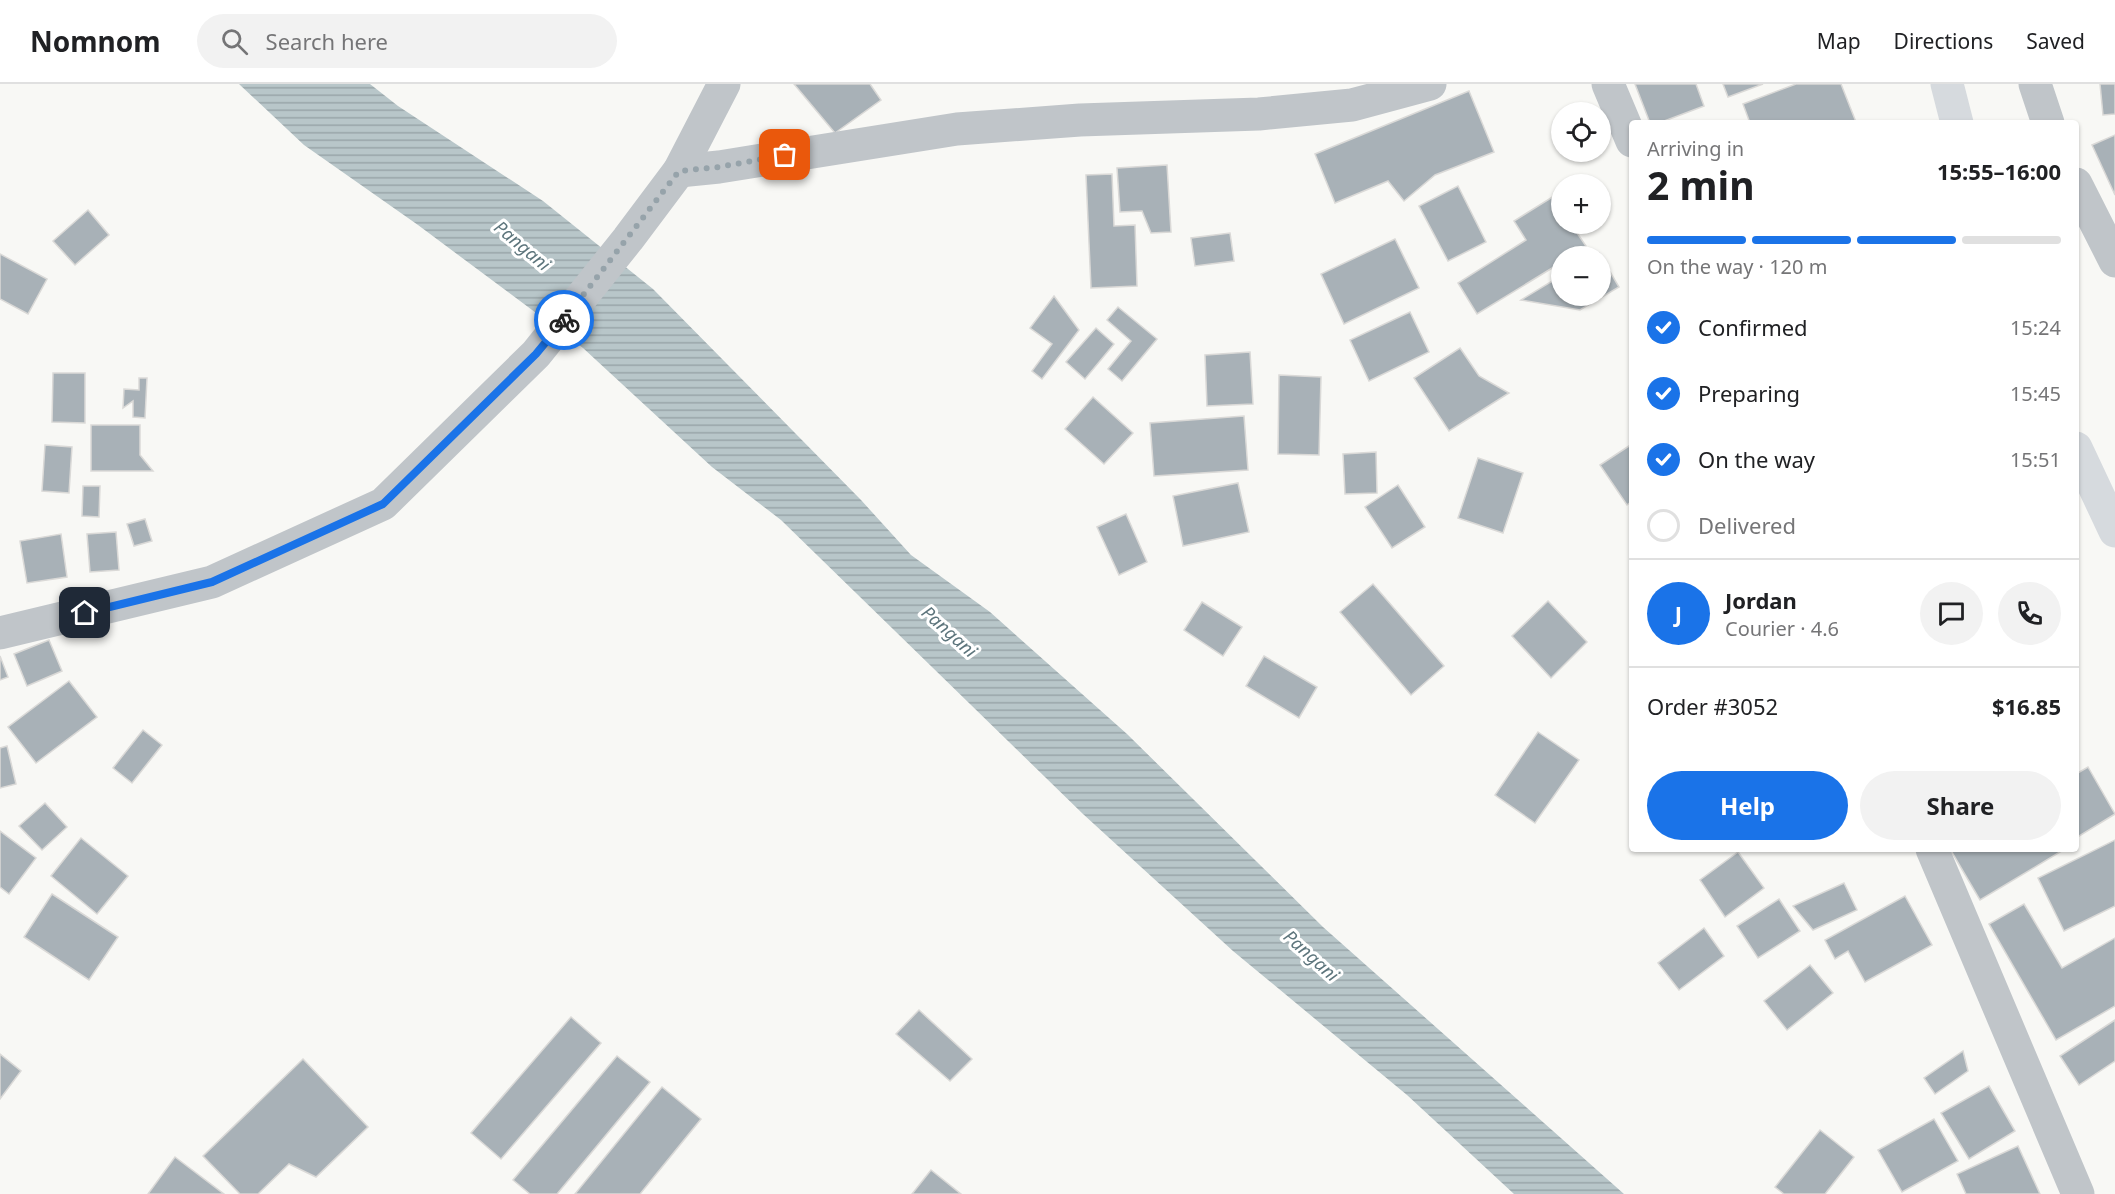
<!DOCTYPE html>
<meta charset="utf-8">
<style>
:root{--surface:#fff;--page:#f2f2f2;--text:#202124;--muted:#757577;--line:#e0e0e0;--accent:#1a73e8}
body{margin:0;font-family:"Noto Sans",sans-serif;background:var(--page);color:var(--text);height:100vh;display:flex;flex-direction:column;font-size:22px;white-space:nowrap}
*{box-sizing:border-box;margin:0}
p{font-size:20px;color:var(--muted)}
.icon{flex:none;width:33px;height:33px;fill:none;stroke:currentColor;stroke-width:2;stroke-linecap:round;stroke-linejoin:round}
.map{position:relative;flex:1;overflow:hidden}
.drawer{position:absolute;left:1629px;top:36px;width:450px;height:732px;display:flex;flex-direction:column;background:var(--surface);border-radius:6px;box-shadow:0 2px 4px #0004}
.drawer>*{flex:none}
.controls{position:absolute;left:1551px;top:18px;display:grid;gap:12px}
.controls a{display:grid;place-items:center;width:60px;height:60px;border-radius:50%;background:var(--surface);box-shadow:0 2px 4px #0004;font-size:30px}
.pin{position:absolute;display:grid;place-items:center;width:51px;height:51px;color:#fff;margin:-26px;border-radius:12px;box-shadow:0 3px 9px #0006}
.courier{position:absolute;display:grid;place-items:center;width:60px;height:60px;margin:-30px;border:4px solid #1a73e8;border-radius:50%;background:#fff;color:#222;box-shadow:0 2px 8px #0007}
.summary em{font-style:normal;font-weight:700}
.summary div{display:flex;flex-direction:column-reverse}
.summary{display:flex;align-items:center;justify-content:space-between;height:102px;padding:0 18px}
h1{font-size:39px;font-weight:700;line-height:45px}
.bar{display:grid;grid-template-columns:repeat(4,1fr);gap:9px 6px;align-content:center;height:72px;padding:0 18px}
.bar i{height:8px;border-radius:4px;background:var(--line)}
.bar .current{background:var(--accent)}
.bar p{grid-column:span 4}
.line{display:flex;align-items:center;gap:15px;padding:0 18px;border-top:2px solid var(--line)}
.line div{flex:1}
.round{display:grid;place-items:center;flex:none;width:63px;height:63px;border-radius:32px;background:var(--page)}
ol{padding:0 18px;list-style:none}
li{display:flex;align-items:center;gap:18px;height:66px}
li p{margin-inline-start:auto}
li .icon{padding:6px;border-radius:50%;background:var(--accent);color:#fff;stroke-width:4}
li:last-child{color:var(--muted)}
li i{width:33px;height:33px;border:3px solid var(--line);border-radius:50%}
.cta{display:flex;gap:12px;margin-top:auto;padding:12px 18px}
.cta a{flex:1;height:69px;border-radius:36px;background:var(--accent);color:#fff;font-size:24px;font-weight:700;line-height:69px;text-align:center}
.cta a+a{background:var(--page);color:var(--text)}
header{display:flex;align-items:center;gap:36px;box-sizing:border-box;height:84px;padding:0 30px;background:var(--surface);border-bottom:2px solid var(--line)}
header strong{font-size:28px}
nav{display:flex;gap:33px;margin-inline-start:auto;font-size:21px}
.search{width:420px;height:54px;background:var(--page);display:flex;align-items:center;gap:15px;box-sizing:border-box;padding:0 21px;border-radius:33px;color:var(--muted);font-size:22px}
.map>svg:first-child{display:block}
.water{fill:url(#water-rules)}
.building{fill:#a8b1b7;stroke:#dad9d7;stroke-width:1.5}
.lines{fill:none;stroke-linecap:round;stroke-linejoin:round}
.minor{stroke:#c0c5c9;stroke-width:33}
.trunk{stroke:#d6dade;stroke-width:33}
.done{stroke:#96a3aa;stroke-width:6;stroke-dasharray:0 10.8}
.route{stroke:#1a73e8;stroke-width:8}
.labels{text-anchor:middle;stroke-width:6;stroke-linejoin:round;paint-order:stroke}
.water-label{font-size:18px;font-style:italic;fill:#5d757c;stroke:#fff}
</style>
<header>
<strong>Nomnom</strong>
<div class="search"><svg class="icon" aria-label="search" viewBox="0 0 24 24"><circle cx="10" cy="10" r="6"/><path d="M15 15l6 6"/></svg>Search here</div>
<nav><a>Map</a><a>Directions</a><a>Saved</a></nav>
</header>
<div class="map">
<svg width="2115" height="1110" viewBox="0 0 2115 1110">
<defs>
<pattern id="water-rules" width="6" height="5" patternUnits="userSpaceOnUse" patternTransform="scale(1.5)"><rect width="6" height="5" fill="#b8c6c9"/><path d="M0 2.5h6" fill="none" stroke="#99a5a9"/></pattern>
</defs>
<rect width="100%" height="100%" fill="#f8f8f5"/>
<path class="water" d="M239 0H370L398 22 543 117 653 205 861 416 911 471 990 528 1127 650 1323 843 1624 1110H1514L1407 1011 1233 867 1083 730 781 436 712 383 583 264 418 141 304 61Z"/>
<g class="building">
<path d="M794 0H870L881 16 835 49Z"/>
<path d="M1635 0H1696L1704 22 1659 39H1650Z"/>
<path d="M1723 0H1763L1728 13Z"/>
<path d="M1796 0H1841L1856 38 1750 39 1743 20Z"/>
<path d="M2100 0H2115V30L2103 31Z"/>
<path d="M1469 7 1494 68 1435 91 1404 117 1388 97 1335 119 1315 70Z"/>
<path d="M2115 51V111L2092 61Z"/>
<path d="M1167 81 1171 148 1151 149 1142 127 1120 128 1117 84Z"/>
<path d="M1112 90 1114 142 1135 141 1137 202 1091 204 1086 91Z"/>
<path d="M1458 102 1486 158 1448 177 1419 122Z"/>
<path d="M1554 112 1562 124V140H1571L1586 162 1570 172H1562V178L1477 230 1458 199 1526 156 1514 137Z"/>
<path d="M88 126 109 151 75 181 53 157Z"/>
<path d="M1230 149 1234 177 1195 182 1191 154Z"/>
<path d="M1395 155 1419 204 1344 240 1321 190Z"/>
<path d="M1599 169 1619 203 1580 226 1521 216 1562 191V212H1600V172H1592Z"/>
<path d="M0 170 47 195 28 230 0 215Z"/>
<path d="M1054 212 1079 246 1042 295 1032 287 1052 260 1030 244Z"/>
<path d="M1118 223 1157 255 1122 297 1108 285 1131 257 1107 236Z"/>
<path d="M1410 228 1429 268 1369 297 1350 256Z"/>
<path d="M1096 244 1114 260 1085 295 1066 278Z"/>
<path d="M1460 264 1479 292 1509 309 1449 347 1414 294Z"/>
<path d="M1250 268 1253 320 1207 322 1205 271Z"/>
<path d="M53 289H85V339L52 338Z"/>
<path d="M1279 291 1321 293 1319 371 1278 370Z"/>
<path d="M139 294H147L145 334 133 333V317L123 324 124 305 139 306Z"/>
<path d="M1093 313 1133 349 1104 380 1065 345Z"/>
<path d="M1244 332 1248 386 1154 392 1150 339Z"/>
<path d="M91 341H140V371L153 387H91Z"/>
<path d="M1632 360V417L1627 421 1600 381Z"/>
<path d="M45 361 72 363 69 409 42 407Z"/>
<path d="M1376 368 1377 409 1345 410 1343 370Z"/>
<path d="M1478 374 1523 389 1503 449 1458 434Z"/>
<path d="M1238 399 1249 448 1183 462 1173 412Z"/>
<path d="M1398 401 1425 443 1392 464 1365 423Z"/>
<path d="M83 402H100L99 433 82 432Z"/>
<path d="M1126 430 1147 478 1119 491 1097 443Z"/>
<path d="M145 435 152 457 134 462 127 440Z"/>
<path d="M116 448 119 486 90 488 87 450Z"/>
<path d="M61 450 67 493 27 499 20 457Z"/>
<path d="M1373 500 1444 582 1411 611 1340 528Z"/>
<path d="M1548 517 1587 558 1551 594 1512 552Z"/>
<path d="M1202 518 1242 543 1223 572 1184 546Z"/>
<path d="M49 556 62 587 27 602 14 570Z"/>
<path d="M0 572 8 593 0 596Z"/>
<path d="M1264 572 1317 603 1299 634 1246 602Z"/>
<path d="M69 597 97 633 36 679 8 643Z"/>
<path d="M143 646 162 661 132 699 113 684Z"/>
<path d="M1538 648 1579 676 1535 739 1495 711Z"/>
<path d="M7 662 16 700 0 704V664Z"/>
<path d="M2088 683 2115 730 2076 754V690Z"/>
<path d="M45 719 67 743 42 766 19 742Z"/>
<path d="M0 747 36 774 9 810 0 803Z"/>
<path d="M81 754 128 792 97 830 51 792Z"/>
<path d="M2115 756V822L2064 847 2038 794Z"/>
<path d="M1950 765H2065L1980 816Z"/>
<path d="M1738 768 1764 804 1725 833 1700 796Z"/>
<path d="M1844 799 1857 826 1813 846 1793 822Z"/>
<path d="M52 810 118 853 89 896 24 853Z"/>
<path d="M1905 812 1932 861 1865 898 1848 867 1835 875 1825 856Z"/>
<path d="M1779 815 1800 847 1758 874 1737 842Z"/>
<path d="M2024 820 2062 884 2115 854V922L2056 956 1989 840Z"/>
<path d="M1704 844 1724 872 1679 906 1658 879Z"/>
<path d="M1810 881 1833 909 1787 946 1764 917Z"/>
<path d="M919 926 972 975 950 997 896 950Z"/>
<path d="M571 933 601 959 501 1075 471 1049Z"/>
<path d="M2115 936V977L2079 1001 2060 972Z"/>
<path d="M1963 967 1968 987 1935 1010 1924 994Z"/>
<path d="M0 970 21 987 0 1015Z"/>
<path d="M617 972 650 998 557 1110H530L513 1096Z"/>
<path d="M303 975 368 1043 316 1093 289 1080 258 1110H240L203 1072Z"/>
<path d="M1989 1002 2015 1047 1969 1075 1941 1029Z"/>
<path d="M662 1003 701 1035 640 1110H575Z"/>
<path d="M1934 1035 1958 1077 1902 1108 1878 1066Z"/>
<path d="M1820 1046 1854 1073 1825 1110H1784L1775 1103Z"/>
<path d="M2018 1062 2040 1110H1966L1957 1090Z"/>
<path d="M175 1073 224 1110H148Z"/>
<path d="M931 1086 961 1110H912Z"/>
</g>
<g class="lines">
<g class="minor">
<path d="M1608 0 1632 57"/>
<path d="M2035 0 2048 39"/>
<path d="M679 87 719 83 957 45 1080 36 1259 30 1352 21 1430 0"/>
<path d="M2076 100 2115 177"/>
<path d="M0 549 212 498 383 420 536 270 628 155 679 87 724 0"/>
<path d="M1932 765 2078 1110"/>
</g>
<g class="trunk">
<path d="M1947 0 1957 39"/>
<path d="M2076 364 2115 447"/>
</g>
</g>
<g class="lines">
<path class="done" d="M564 236 679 87 719 83 785 71"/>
<path class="route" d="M85 529 212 498 383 420 536 270 564 236"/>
</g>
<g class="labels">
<g class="water-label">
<text transform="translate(522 162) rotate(40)" y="6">Pangani</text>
<text transform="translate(949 548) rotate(42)" y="6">Pangani</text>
<text transform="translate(1311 872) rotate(42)" y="6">Pangani</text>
</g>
</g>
</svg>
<div class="controls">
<a><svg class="icon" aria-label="locate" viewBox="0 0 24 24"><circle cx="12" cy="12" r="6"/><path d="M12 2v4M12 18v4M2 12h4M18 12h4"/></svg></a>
<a>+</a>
<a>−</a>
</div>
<div class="pin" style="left:785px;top:71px;background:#ea580c"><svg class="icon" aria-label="bag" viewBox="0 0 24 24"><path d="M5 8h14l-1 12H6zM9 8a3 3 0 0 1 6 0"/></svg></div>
<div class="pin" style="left:85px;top:529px;background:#1f2937"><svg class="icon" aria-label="home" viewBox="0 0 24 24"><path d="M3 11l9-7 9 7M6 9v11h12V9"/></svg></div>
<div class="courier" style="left:564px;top:236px"><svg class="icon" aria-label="bike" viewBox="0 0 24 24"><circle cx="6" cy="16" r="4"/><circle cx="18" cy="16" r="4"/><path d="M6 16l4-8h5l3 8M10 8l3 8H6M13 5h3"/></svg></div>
<section class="drawer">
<div class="summary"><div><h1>2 min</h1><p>Arriving in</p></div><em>15:55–16:00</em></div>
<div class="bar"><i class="current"></i><i class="current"></i><i class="current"></i><i></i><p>On the way · 120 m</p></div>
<ol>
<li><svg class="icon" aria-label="check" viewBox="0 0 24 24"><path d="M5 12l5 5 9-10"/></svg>Confirmed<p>15:24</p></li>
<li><svg class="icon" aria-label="check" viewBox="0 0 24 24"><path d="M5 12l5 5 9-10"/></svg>Preparing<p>15:45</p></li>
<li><svg class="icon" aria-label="check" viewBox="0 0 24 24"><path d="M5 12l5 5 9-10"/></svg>On the way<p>15:51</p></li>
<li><i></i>Delivered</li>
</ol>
<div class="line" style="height:108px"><b class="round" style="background:var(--accent);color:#fff">J</b><div><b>Jordan</b><p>Courier · 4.6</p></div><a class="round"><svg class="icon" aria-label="chat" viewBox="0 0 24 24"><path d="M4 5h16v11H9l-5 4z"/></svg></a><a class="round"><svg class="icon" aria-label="phone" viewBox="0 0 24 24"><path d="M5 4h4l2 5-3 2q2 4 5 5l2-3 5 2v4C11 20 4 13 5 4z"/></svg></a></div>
<div class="line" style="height:78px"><div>Order #3052</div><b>$16.85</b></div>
<div class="cta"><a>Help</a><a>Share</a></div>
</section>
</div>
